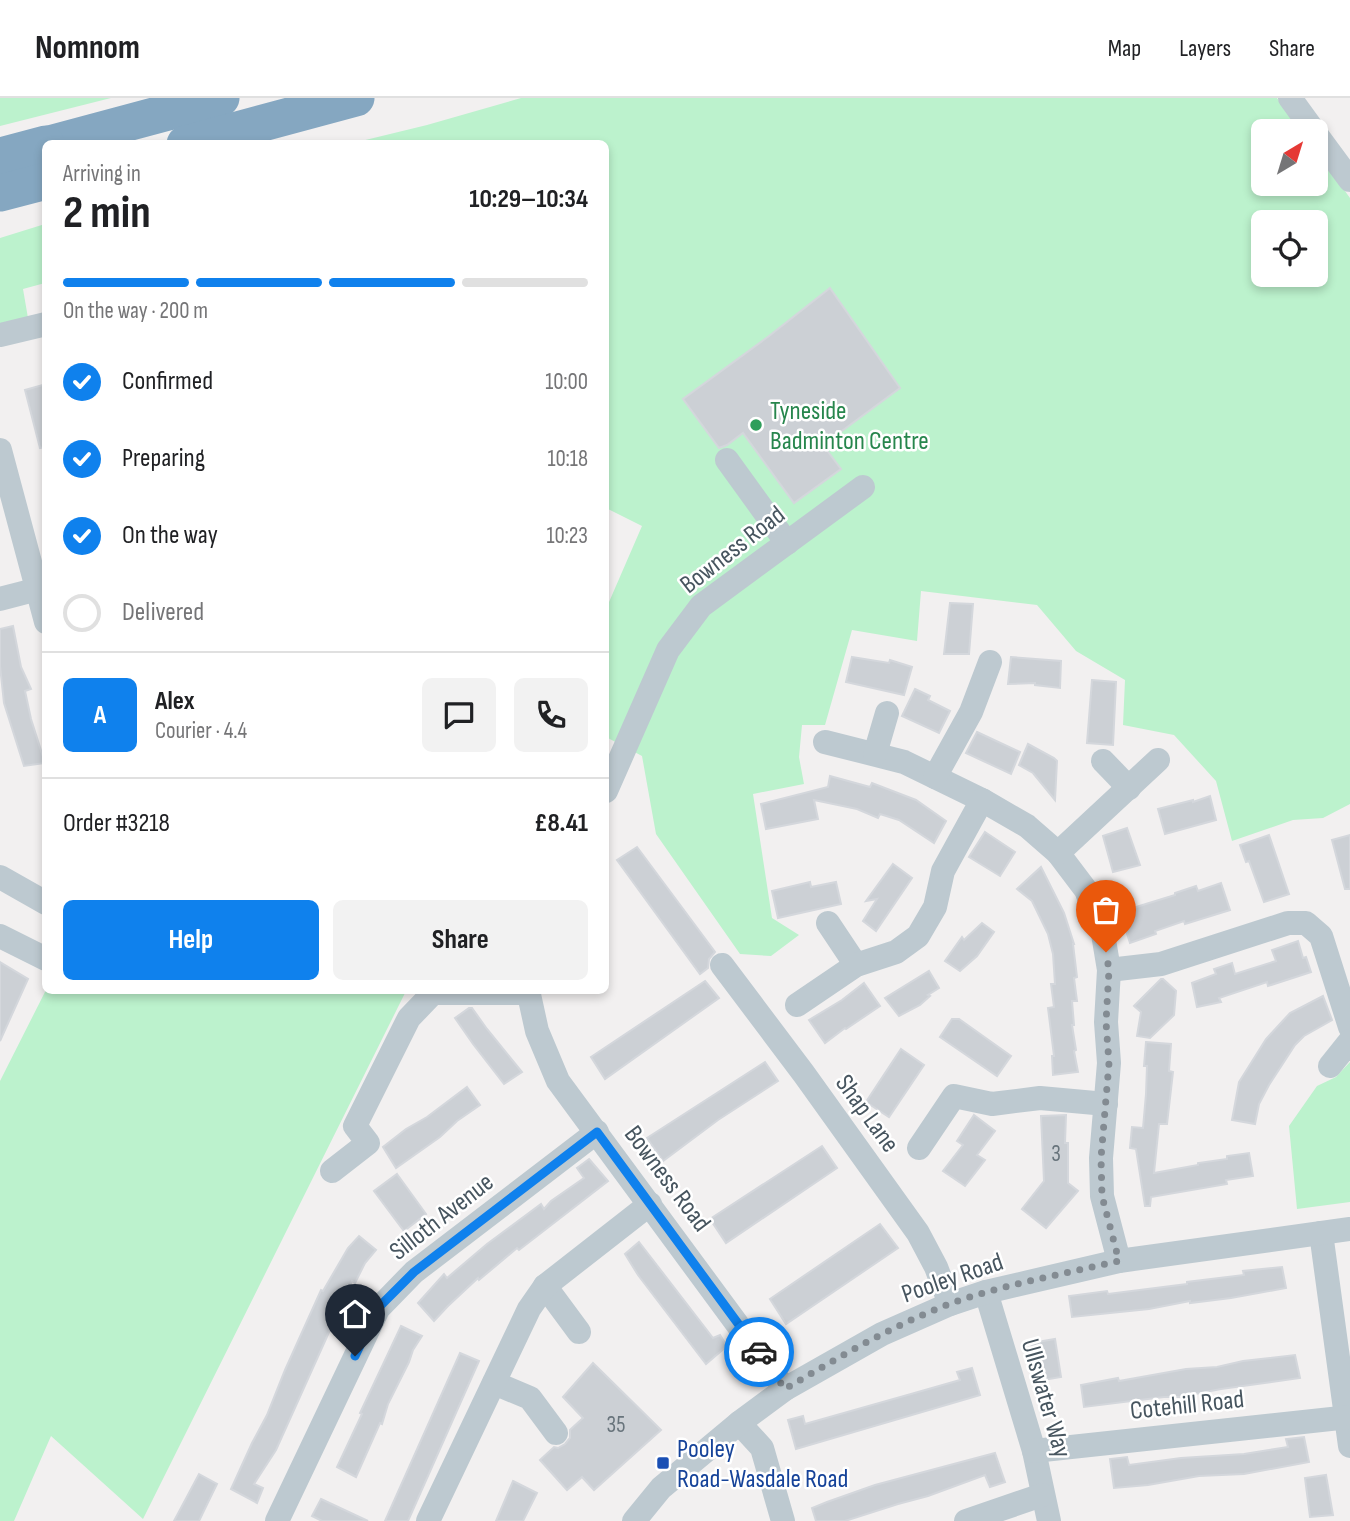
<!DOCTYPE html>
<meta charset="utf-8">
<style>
:root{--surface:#fff;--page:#f2f2f2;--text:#202124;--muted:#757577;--line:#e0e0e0;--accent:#0f81ed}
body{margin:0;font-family:"Sofia Sans Condensed",sans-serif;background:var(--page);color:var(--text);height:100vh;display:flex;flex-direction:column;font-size:26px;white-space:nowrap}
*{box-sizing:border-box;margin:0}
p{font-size:23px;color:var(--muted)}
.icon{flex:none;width:38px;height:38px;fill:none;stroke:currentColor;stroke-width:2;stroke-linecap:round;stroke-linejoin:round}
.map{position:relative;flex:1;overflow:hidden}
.details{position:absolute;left:42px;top:42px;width:567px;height:854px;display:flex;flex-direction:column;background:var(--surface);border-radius:10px;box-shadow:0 4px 10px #0003}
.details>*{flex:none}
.needle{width:46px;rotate:38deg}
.fabs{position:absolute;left:1251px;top:21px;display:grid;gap:14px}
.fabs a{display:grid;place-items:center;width:77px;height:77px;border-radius:10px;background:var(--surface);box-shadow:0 4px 10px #0003;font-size:35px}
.pin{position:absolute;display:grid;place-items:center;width:60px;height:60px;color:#fff;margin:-72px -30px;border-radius:50% 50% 50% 0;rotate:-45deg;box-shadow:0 0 7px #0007}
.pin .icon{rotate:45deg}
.courier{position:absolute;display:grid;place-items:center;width:70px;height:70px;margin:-35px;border:5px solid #0f81ed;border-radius:50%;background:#fff;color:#222;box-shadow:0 2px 9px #0007}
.overview em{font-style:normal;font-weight:700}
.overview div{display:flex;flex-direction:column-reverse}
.overview{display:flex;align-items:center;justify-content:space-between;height:119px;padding:0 21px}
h1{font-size:46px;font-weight:700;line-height:52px}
.bar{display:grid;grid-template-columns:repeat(4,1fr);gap:10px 7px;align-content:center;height:84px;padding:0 21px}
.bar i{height:9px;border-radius:5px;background:var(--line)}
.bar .active{background:var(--accent)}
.bar p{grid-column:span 4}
.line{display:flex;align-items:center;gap:18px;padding:0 21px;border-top:2px solid var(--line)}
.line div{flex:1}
.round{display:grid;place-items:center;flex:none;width:74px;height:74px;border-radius:10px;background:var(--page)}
ol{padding:0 21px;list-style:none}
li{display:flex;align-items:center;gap:21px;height:77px}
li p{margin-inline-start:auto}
li .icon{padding:7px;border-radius:50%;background:var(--accent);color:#fff;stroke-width:4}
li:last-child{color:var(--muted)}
li i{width:38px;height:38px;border:4px solid var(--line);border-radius:50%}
.action{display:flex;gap:14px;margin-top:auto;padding:14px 21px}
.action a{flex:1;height:80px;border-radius:10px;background:var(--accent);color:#fff;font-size:28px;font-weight:700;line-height:80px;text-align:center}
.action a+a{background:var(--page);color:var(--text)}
header{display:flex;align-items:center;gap:42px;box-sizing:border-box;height:98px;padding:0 35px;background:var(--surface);border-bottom:2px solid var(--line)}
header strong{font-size:33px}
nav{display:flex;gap:38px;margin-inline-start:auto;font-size:24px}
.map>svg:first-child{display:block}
.green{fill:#bcf2cd;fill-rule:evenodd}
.building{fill:#ccd0d5;stroke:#d4d7dc;stroke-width:2}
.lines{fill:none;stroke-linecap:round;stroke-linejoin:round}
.minor{stroke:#bdc9d0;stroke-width:24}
.highway{stroke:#85a7c1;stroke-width:37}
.done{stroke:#838b92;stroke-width:7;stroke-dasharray:0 12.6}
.route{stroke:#0f81ed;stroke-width:9}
.leisure-dot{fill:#2e9e5b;stroke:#fff;stroke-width:2.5}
.transit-dot{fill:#1a4fb4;stroke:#fff;stroke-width:2.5}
.labels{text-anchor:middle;stroke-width:5;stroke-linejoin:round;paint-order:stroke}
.number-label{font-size:23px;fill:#68747c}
.leisure-label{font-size:26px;fill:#27864d;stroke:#fff;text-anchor:start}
.street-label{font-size:26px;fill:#47555f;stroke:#fff}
.transit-label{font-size:26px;fill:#164399;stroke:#fff;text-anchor:start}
</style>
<header>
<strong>Nomnom</strong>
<nav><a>Map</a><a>Layers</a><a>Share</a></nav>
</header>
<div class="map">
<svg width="1350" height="1423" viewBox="0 0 1350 1423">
<rect width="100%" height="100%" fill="#f2f0f0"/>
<g class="green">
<path d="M0 0H111L0 28Z"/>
<path d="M521 0H1277L1302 33H1264V86H1316V53L1350 100V706L1323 720 1293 722 1232 743 1216 683 1174 637 1123 627 1125 582 1076 553 1037 507 921 493 917 543 852 532 825 627H802L799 659 804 686 753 696 772 820 799 837 771 858 740 856 656 736 642 658 606 639V511L642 428 606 410V46H349L427 27ZM1264 124H1316V177H1264Z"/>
<path d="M45 126V185L23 191 28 220 0 227V140Z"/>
<path d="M46 892 406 893 143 1421 51 1338 14 1423H0V983Z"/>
<path d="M1350 964V1104L1297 1111 1289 1028 1317 988 1336 979Z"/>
</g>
<g class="building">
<path d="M830 190 900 290 823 347 841 371 794 405 743 335 727 347 719 350 683 301 769 238Z"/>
<path d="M46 286V349L40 350 25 292Z"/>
<path d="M950 505 973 506 969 556H944Z"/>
<path d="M13 528 21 569 31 591 25 593 31 621 45 665 24 668 4 605 0 568V531Z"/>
<path d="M852 559 889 565 890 562 912 569 904 597 846 584Z"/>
<path d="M1011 559 1061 563 1060 590 1035 587V585L1008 586Z"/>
<path d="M1092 582 1116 584 1113 647 1087 645Z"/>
<path d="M915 591 930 598 928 602 950 613 939 635 902 618Z"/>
<path d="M977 634 1020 654 1011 676 966 655Z"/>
<path d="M1028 646 1054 660 1057 663 1055 702 1033 675 1019 667Z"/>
<path d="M830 678 870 689 872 685 916 702 946 723 934 745 899 722 880 716 878 720 857 711 814 702 818 721 766 731 761 706 828 689Z"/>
<path d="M1210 698 1216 722 1165 736 1158 711 1193 702V704Z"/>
<path d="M1127 730 1140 767 1113 774 1103 738Z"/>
<path d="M985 734 1015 754 1000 778 969 759Z"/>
<path d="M1269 737 1289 796 1264 804 1249 763 1246 764 1240 747Z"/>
<path d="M1350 737V791H1345L1332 742Z"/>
<path d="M637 749 715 854 709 861 708 870 700 876 617 762Z"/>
<path d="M893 766 912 780 876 833 863 823 877 801 866 803Z"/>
<path d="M1041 769 1064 815 1074 846H1073L1077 879 1074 880 1077 903H1072L1074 927H1072L1076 952 1074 953 1078 974 1053 977 1052 958H1054L1048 910 1054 909 1051 886H1055L1053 856 1048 836 1032 803 1017 791Z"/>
<path d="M810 784 811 789 836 784 841 806 778 820 772 793Z"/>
<path d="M1221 785 1230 812 1185 826 1184 823 1155 833 1156 836 1130 845 1120 814 1175 797V795L1196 788 1198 793Z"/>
<path d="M982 825 994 834 977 858 960 873 945 863 962 839 964 842Z"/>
<path d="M1298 843 1303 860 1306 859 1311 874 1268 888 1267 884 1219 900 1221 904 1197 909 1192 885 1216 876 1214 871 1232 865 1235 876 1276 863 1272 852Z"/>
<path d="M0 864 28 881 0 943Z"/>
<path d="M929 873 939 890 928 897 930 898 920 907 899 918 885 900Z"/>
<path d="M1161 881H1163L1176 893 1174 917 1150 940 1137 938 1141 914 1134 908Z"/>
<path d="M705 883 719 900 605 981 591 959Z"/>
<path d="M864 885 880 908 846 931 845 930 825 945 809 922 842 902Z"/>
<path d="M1323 898 1332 922 1304 938 1295 947 1269 987 1259 1006 1255 1026 1232 1022 1239 984 1266 941 1290 915Z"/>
<path d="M469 910H472L487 931 522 974 504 986 473 946 455 920Z"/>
<path d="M952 921H959L1011 958 997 978 940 939Z"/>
<path d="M1146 944 1171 946 1169 973 1173 974 1167 1026H1159L1154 1075 1198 1067V1065L1227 1061V1058L1249 1055 1253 1078 1226 1082 1227 1086 1151 1099 1150 1108H1145L1136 1051 1130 1050 1132 1029 1143 1030 1146 996 1147 968H1144Z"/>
<path d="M901 951 924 967 889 1019 866 1004Z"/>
<path d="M765 964 778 983 718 1022 663 1063 647 1040Z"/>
<path d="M467 989 480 1007 457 1023 440 1039 396 1070 383 1049 406 1031 427 1019Z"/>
<path d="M974 1017 995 1033 977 1057 985 1062 965 1088 943 1073 963 1047 957 1043Z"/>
<path d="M1066 1017 1065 1045H1068V1085L1078 1093 1046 1130 1022 1111 1044 1083 1041 1018Z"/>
<path d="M822 1048 837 1070 726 1145 710 1121Z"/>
<path d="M589 1061 608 1083 519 1152 517 1150 479 1182 478 1180 448 1208 434 1223 418 1205 444 1176 447 1180 487 1146 541 1106 544 1111 551 1103 584 1080 577 1070Z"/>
<path d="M397 1076 426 1116 404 1133 374 1093Z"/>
<path d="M880 1126 898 1150 786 1226 770 1201Z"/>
<path d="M359 1138 376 1152 365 1165 355 1185 352 1183 276 1352 254 1386 263 1390 257 1405 231 1391 252 1345 267 1317 285 1272 321 1192 323 1193 348 1150Z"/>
<path d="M639 1144 713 1240 720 1237 727 1248 706 1266 638 1177 625 1156Z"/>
<path d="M1282 1169 1286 1190 1231 1200 1190 1205V1203L1149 1211 1072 1219 1069 1198 1107 1193 1108 1196 1187 1186V1184L1244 1177 1243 1173Z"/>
<path d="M401 1228 422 1238 413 1252 409 1264 388 1306 382 1326 380 1325 356 1379 337 1369 362 1316 360 1315Z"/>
<path d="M1055 1241 1061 1279 1037 1283 1031 1245Z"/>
<path d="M460 1255 479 1263 408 1423H385Z"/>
<path d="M1295 1257 1300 1280 1221 1291 1190 1297V1299H1164L1084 1309 1081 1287 1118 1280 1119 1283 1186 1271 1217 1269 1243 1263Z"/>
<path d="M593 1265 661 1332 594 1392 582 1379 567 1392 540 1362 554 1349 558 1350 565 1346 570 1340V1332L583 1320 563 1299Z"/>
<path d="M972 1270 980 1297 796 1351 788 1322 803 1318 805 1326 911 1296 960 1282 957 1274Z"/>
<path d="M1304 1339 1309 1364 1244 1376 1199 1378 1148 1387 1114 1390 1110 1361 1127 1359 1129 1367 1181 1360 1244 1356 1288 1349 1286 1341Z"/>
<path d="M995 1355 1005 1384 990 1389 985 1377 928 1398 898 1406 845 1423H816L812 1410 827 1404 875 1387Z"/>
<path d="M199 1376 217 1386 199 1423H174Z"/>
<path d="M1326 1377 1333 1417 1310 1419 1305 1380Z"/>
<path d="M513 1383 537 1395 523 1423H496Z"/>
<path d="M321 1401 368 1423H322L312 1418Z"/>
</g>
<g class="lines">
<g class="minor">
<path d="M1290 0 1314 33"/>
<path d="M1316 36 1350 82"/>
<path d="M0 237 46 226"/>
<path d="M0 352 46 524"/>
<path d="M727 362 787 445"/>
<path d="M0 501 46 489"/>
<path d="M825 644 904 664 982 702 1027 728 1058 755 1086 792 1103 836 1109 872 1106 924 1109 965 1101 1060 1102 1098 1119 1163"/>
<path d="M875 656 887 615"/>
<path d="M1103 663 1129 690"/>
<path d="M935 679 971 614 990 564"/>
<path d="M606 693 668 552 701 508 863 389"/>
<path d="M1058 755 1158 662"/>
<path d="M0 779 46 805"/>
<path d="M828 825 856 867"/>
<path d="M0 838 46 861"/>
<path d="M722 867 804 976 918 1135 936 1169 950 1206"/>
<path d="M1109 872 1161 866 1288 825H1306L1321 838 1350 929"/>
<path d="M528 892 537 933 558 983 785 1291"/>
<path d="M797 907 856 867 896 854 918 838 935 809 943 773 982 702"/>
<path d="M1330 968 1350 943"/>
<path d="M919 1050 954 998 992 1006 1040 1000 1106 1006"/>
<path d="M332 1073 368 1045 355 1028 409 920 433 895H528"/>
<path d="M1321 1135 1350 1348"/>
<path d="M545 1188 579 1234"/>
<path d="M986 1194 1034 1353 1049 1423"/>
<path d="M494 1285 530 1300 556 1335"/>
<path d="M739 1325 762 1350 783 1423"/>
<path d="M1034 1353 1350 1319"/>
<path d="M277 1423 378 1211 414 1174 597 1034"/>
<path d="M428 1423 529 1211 545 1188 650 1106"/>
<path d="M634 1423 661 1390 739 1325 785 1291 882 1236 950 1206 986 1194 1119 1163 1350 1131"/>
<path d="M966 1423 1042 1397"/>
</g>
<g class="highway">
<path d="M49 46 221 0"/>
<path d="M185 46 356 0"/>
<path d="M0 58 46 46"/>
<path d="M0 95 46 83"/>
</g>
</g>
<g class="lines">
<path class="done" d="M759 1254 785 1291C839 1259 893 1227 952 1205 1006 1186 1063 1176 1119 1163L1102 1098 1101 1060 1109 965 1106 924 1109 872 1106 854"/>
<path class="route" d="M355 1258 378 1210 414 1174 597 1034 759 1254"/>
</g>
<circle class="leisure-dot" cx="756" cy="327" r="7"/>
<rect class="transit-dot" x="656" y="1358" width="14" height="14" rx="3.5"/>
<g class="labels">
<g class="number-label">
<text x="1056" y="1063">3</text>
<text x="616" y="1334">35</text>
</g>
<g class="leisure-label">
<text x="770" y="321">Tyneside<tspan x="770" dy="30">Badminton Centre</tspan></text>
</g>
<g class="street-label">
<text transform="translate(732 451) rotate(-38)" y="9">Bowness Road</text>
<text transform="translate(868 1015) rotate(54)" y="9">Shap Lane</text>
<text transform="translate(668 1080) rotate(53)" y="9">Bowness Road</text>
<text transform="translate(441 1118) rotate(-38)" y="9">Silloth Avenue</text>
<text transform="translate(952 1179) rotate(-19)" y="9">Pooley Road</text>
<text transform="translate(1047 1300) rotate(74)" y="9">Ullswater Way</text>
<text transform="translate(1187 1306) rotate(-6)" y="9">Cotehill Road</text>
</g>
<g class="transit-label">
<text x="677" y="1359">Pooley<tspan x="677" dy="30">Road-Wasdale Road</tspan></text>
</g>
</g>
</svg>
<div class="fabs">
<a><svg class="needle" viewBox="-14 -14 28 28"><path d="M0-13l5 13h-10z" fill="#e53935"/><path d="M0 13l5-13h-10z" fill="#757577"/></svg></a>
<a><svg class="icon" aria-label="locate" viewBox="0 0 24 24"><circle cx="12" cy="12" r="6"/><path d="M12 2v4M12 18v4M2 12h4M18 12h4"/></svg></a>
</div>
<div class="pin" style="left:1106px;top:854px;background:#ea580c"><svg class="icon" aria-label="bag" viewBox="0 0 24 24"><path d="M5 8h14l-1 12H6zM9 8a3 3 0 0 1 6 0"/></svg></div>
<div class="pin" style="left:355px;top:1258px;background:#1f2937"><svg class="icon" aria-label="home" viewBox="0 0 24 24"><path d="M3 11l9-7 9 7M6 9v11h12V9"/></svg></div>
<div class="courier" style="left:759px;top:1254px"><svg class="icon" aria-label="car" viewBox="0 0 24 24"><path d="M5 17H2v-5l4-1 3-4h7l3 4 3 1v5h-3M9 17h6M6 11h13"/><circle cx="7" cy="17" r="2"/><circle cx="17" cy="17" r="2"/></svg></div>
<section class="details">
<div class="overview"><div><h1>2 min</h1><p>Arriving in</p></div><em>10:29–10:34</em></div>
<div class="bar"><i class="active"></i><i class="active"></i><i class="active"></i><i></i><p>On the way · 200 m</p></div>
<ol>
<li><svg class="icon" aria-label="check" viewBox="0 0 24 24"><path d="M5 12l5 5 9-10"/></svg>Confirmed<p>10:00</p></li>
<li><svg class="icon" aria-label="check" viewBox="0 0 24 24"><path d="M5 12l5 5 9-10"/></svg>Preparing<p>10:18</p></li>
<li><svg class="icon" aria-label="check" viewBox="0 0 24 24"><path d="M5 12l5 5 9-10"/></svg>On the way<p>10:23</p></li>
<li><i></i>Delivered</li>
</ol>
<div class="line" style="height:126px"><b class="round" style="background:var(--accent);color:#fff">A</b><div><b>Alex</b><p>Courier · 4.4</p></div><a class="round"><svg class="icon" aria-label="chat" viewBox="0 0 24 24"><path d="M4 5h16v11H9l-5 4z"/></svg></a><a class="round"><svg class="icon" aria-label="phone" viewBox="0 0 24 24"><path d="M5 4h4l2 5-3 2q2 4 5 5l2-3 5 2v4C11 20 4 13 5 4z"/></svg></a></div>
<div class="line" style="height:91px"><div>Order #3218</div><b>£8.41</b></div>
<div class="action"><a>Help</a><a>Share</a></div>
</section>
</div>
